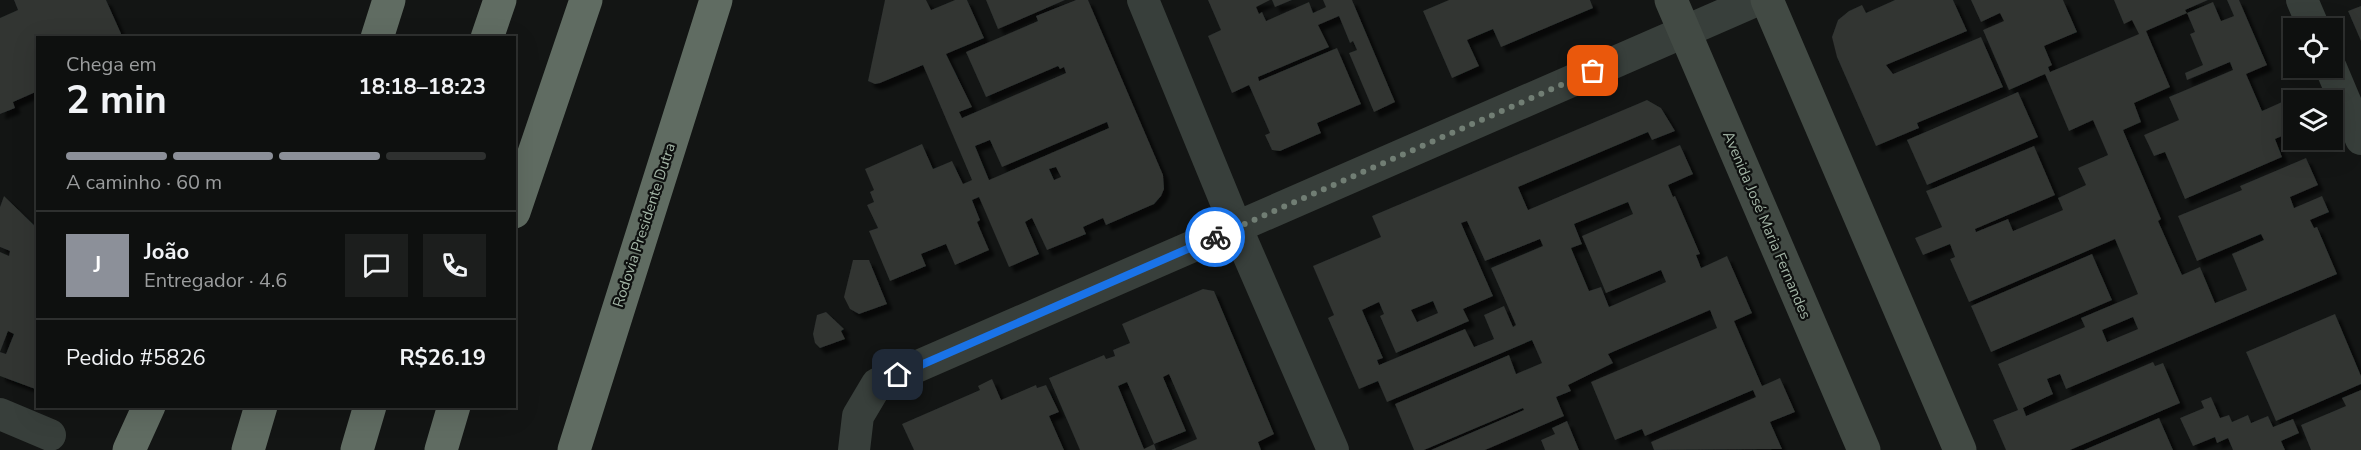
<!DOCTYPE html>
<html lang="pt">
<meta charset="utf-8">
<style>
:root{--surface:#0e100f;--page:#1c1e1d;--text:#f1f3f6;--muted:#9b9d9e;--line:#2e302f;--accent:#8c9099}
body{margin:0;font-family:"Nunito Sans",sans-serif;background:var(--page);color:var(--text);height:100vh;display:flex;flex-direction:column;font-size:22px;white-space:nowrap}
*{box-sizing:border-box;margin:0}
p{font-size:20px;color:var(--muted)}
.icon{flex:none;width:33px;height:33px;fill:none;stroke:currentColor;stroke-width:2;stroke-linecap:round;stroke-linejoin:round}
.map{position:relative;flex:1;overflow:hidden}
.side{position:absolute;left:36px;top:36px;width:480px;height:372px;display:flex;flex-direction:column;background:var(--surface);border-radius:0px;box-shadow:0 6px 24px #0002,0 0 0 2px var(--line)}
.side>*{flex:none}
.tools{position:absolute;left:2283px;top:18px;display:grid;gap:12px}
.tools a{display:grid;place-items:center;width:60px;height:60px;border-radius:0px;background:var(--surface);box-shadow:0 6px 24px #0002,0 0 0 2px var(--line);font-size:30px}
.pin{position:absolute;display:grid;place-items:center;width:51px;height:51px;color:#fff;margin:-26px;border-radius:12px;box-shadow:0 3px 9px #0006}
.courier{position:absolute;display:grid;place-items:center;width:60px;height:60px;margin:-30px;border:4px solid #1a73e8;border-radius:50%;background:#fff;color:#222;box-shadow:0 2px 8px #0007}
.head em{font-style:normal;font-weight:700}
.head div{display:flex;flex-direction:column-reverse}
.head{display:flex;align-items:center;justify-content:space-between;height:102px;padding:0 30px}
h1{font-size:39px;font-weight:700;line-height:45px}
.bar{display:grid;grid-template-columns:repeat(4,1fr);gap:9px 6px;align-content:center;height:72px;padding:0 30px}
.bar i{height:8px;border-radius:4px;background:var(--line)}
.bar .active{background:var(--accent)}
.bar p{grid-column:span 4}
.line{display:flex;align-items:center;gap:15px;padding:0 30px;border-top:2px solid var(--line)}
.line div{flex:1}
.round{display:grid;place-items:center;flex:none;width:63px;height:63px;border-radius:0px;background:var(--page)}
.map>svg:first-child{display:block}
.building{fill:#303432;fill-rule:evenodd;filter:url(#shadow)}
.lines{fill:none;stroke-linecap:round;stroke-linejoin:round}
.street{stroke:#383f3b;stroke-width:32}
.secondary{stroke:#424a44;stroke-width:33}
.highway{stroke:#606c62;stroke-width:33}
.done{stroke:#717e74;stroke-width:6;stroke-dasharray:0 10.8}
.route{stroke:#1a73e8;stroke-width:8}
.labels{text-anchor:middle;stroke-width:4.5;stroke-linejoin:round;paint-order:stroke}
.street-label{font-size:15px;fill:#a4b6a7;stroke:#0e100f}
</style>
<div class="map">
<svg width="2361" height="450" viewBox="0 0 2361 450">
<defs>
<filter id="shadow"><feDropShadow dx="5.5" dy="5.5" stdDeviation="1.5" flood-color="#0009"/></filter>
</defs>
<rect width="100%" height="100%" fill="#131514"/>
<g class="building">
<path d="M14 0H106L123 38H38V91L13 102 15 108 0 114V18L18 10Z"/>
<path d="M885 0H926L931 10 955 0H967L984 38 946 54 972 107 959 112 962 118 1066 73 1064 67 1060 69 1058 66 986 97 966 52 1038 21 1036 16 1076 0H1088L1163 175 1164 189 1161 196 1154 204 1106 225 1103 218 1083 227 1086 234 1047 250 1032 218 1025 222 1039 254 1009 267 979 197 972 200 980 220 977 222 989 250 955 265 946 244 921 254 926 266 890 281 869 231 878 228 867 205 874 202 870 192 874 190 865 169 922 144 933 169 952 161 963 184 972 180 923 65 880 83 875 84 868 81ZM1107 122 1109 128 989 180 975 146 990 140 1002 167ZM1056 167 1061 177 1054 180 1049 169Z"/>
<path d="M986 0H1065L998 29Z"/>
<path d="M1208 0H1270L1256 7 1259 14 1262 12 1266 21 1309 2 1313 13 1326 7 1323 0H1352L1395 102 1374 112 1349 53 1357 50 1353 41 1350 43 1339 16 1318 25 1329 47 1258 77 1259 81 1337 48 1361 104 1317 123 1321 133 1280 151 1272 150 1265 135 1270 133 1249 85 1232 93 1208 36 1221 30Z"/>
<path d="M1272 0H1292L1275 7Z"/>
<path d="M1449 0H1590L1593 8 1501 47 1493 29 1467 40 1479 66 1452 78 1423 11Z"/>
<path d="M1895 0H1953L1967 31 1886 65 1893 74 1981 37 2003 87 1917 123 1919 128 1876 146 1837 57 1832 37 1838 20 1849 11 1862 5 1866 13Z"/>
<path d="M1971 0H2063L2077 32 2044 46 2052 65 2048 67 2050 72 2139 34 2132 20 2124 24 2114 0H2208L2185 10 2187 13 2146 31 2170 87 2134 103 2141 122 2123 130 2161 219 2158 221 2182 275 2200 267 2215 303 2247 290 2232 254 2264 240 2261 234 2197 261 2178 216 2242 190 2240 186 2306 158 2318 185 2290 197 2294 208 2322 196 2329 212 2310 220 2314 228 2317 227 2337 274 2066 389 2060 374 2047 379 2053 394 2023 408 2026 416 2153 362 2155 366 2163 363 2180 403 2070 450H2006L1993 420 2018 410 1998 364 2085 327 2081 318 2138 294 2115 239 1969 302 1950 259 1955 257 1950 244 1923 255 1915 238 1942 227 1926 191 1934 188 2034 146 2055 195 1975 229 1976 232 2008 219 2013 231 2063 210 2058 198 2086 185 2078 168 2108 155 2093 120 2069 131 2045 74 2009 90 1983 30 2004 21 2000 13 1981 22ZM2133 317 2138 329 2107 342 2102 330Z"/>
<path d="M2227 0H2239L2267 65 2246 74 2262 111 2282 102 2294 131 2275 139 2282 157 2185 199 2165 152 2154 156 2144 135 2179 120 2169 97 2233 70 2230 62 2187 80 2185 73 2203 65 2190 34 2195 32 2187 13 2213 2 2221 21 2234 16Z"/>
<path d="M2361 6V41L2348 11Z"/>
<path d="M2018 92 2038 137 1927 185 1907 140Z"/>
<path d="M1647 100 1661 108 1675 131 1652 140 1648 132 1518 187 1528 210 1680 145 1693 174 1668 185 1673 197 1675 196 1700 254 1696 255 1701 268 1727 256 1752 313 1734 321 1762 386 1780 378 1795 412 1770 422 1782 449 1654 450 1651 442 1756 397 1753 390 1645 436 1642 429 1615 440 1591 382 1717 328 1710 310 1608 354 1613 363 1568 385 1571 391 1556 397 1564 416 1485 450H1431L1524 410 1523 408 1424 450H1414L1395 404 1509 355 1516 374 1542 363 1532 340 1387 402 1378 381 1359 389 1328 318 1334 315 1313 266 1381 237 1372 216ZM1628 202 1633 214 1582 236 1606 293 1661 270 1666 282 1609 307 1601 287 1589 291 1571 248 1582 244 1574 224ZM1467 221 1485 261 1540 239 1543 246 1491 268 1516 325 1513 327 1504 306 1484 315 1494 339 1474 347 1465 329 1379 365 1377 360 1383 358 1362 310 1379 302 1384 314 1380 316 1396 353 1469 321 1463 309 1493 296 1461 223ZM1433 301 1438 313 1417 322 1411 310Z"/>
<path d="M4 196 38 229V390L0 376V252L9 256 10 251 0 247V207ZM8 331 14 334 6 354 0 352Z"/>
<path d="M2092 254 2112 300 1991 352 1971 306Z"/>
<path d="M853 260H869L887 304 859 314 850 309 844 297Z"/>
<path d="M1203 289 1214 291 1274 434 1258 442 1261 450H1171L1197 439 1169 374 1163 377 1186 431 1154 444 1156 450H1080L1049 378 1104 355 1106 359 1115 356 1113 350 1130 343 1122 324ZM1127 382 1154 444 1144 449 1118 386Z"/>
<path d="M826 312 844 329 841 331 845 339 820 348 815 343 813 334 817 315Z"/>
<path d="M2335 314 2361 376V384L2276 421 2246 352Z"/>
<path d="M992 379 1001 400 1036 385 1037 388 1046 385 1059 412 1049 416 1064 450H914L902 424 980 390 978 386Z"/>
<path d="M2361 390V450H2311L2301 425 2346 406 2342 398Z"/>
<path d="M2211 397 2220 418 2229 415 2232 422 2248 415 2251 423 2268 416 2273 427 2293 419 2299 433 2281 441 2285 450H2233L2228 438 2217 443 2215 437 2193 446 2180 418 2204 408 2201 401Z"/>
<path d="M2159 418 2173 450H2084Z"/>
<path d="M1567 421 1579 450H1545L1541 440 1555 434 1552 428Z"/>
</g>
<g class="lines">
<g class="street">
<path d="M1143 0 1234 222 1333 450"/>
<path d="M2302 0 2314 28"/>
<path d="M2331 68 2361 139"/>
<path d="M0 414 50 435"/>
<path d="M854 450 858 416 877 384 1757 0"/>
</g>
<g class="secondary">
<path d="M1671 0 1864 450"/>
<path d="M1767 0 1960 450"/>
</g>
<g class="highway">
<path d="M377 38 389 0"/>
<path d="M487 38 500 0"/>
<path d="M514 212 586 0"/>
<path d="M129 450 149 406"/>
<path d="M248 450 261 406"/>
<path d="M357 450 370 406"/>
<path d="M441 450 454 406"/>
<path d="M574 450 716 0"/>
</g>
</g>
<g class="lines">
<path class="done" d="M1215 237 1593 71"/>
<path class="route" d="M898 375 1215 237"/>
</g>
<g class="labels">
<g class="street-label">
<text transform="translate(644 225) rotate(-72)" y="5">Rodovia Presidente Dutra</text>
<text transform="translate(1767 225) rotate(67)" y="5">Avenida José Maria Fernandes</text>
</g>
</g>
</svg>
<div class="tools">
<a><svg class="icon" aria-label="locate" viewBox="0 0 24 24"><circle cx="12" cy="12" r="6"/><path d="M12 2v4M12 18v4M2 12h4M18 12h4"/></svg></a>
<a><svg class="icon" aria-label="layers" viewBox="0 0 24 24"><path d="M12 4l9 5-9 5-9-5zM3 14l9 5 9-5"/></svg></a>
</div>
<div class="pin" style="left:1593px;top:71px;background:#ea580c"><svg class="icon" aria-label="bag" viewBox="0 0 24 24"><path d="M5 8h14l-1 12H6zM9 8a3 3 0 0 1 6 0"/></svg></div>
<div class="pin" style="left:898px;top:375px;background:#1f2937"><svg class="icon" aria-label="home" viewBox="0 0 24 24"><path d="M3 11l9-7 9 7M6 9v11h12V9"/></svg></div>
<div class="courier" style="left:1215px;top:237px"><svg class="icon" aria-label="bike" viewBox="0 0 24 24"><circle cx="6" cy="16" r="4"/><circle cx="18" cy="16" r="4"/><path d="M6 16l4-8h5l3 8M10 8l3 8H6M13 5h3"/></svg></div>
<section class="side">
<div class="head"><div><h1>2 min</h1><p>Chega em</p></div><em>18:18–18:23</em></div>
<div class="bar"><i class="active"></i><i class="active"></i><i class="active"></i><i></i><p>A caminho · 60 m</p></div>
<div class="line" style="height:108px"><b class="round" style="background:var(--accent);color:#fff">J</b><div><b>João</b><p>Entregador · 4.6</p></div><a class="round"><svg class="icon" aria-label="chat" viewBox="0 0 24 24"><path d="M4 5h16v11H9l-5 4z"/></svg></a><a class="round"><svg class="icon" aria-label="phone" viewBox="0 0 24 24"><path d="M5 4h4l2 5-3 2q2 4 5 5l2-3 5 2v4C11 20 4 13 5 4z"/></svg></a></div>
<div class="line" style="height:78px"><div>Pedido #5826</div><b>R$26.19</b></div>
</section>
</div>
